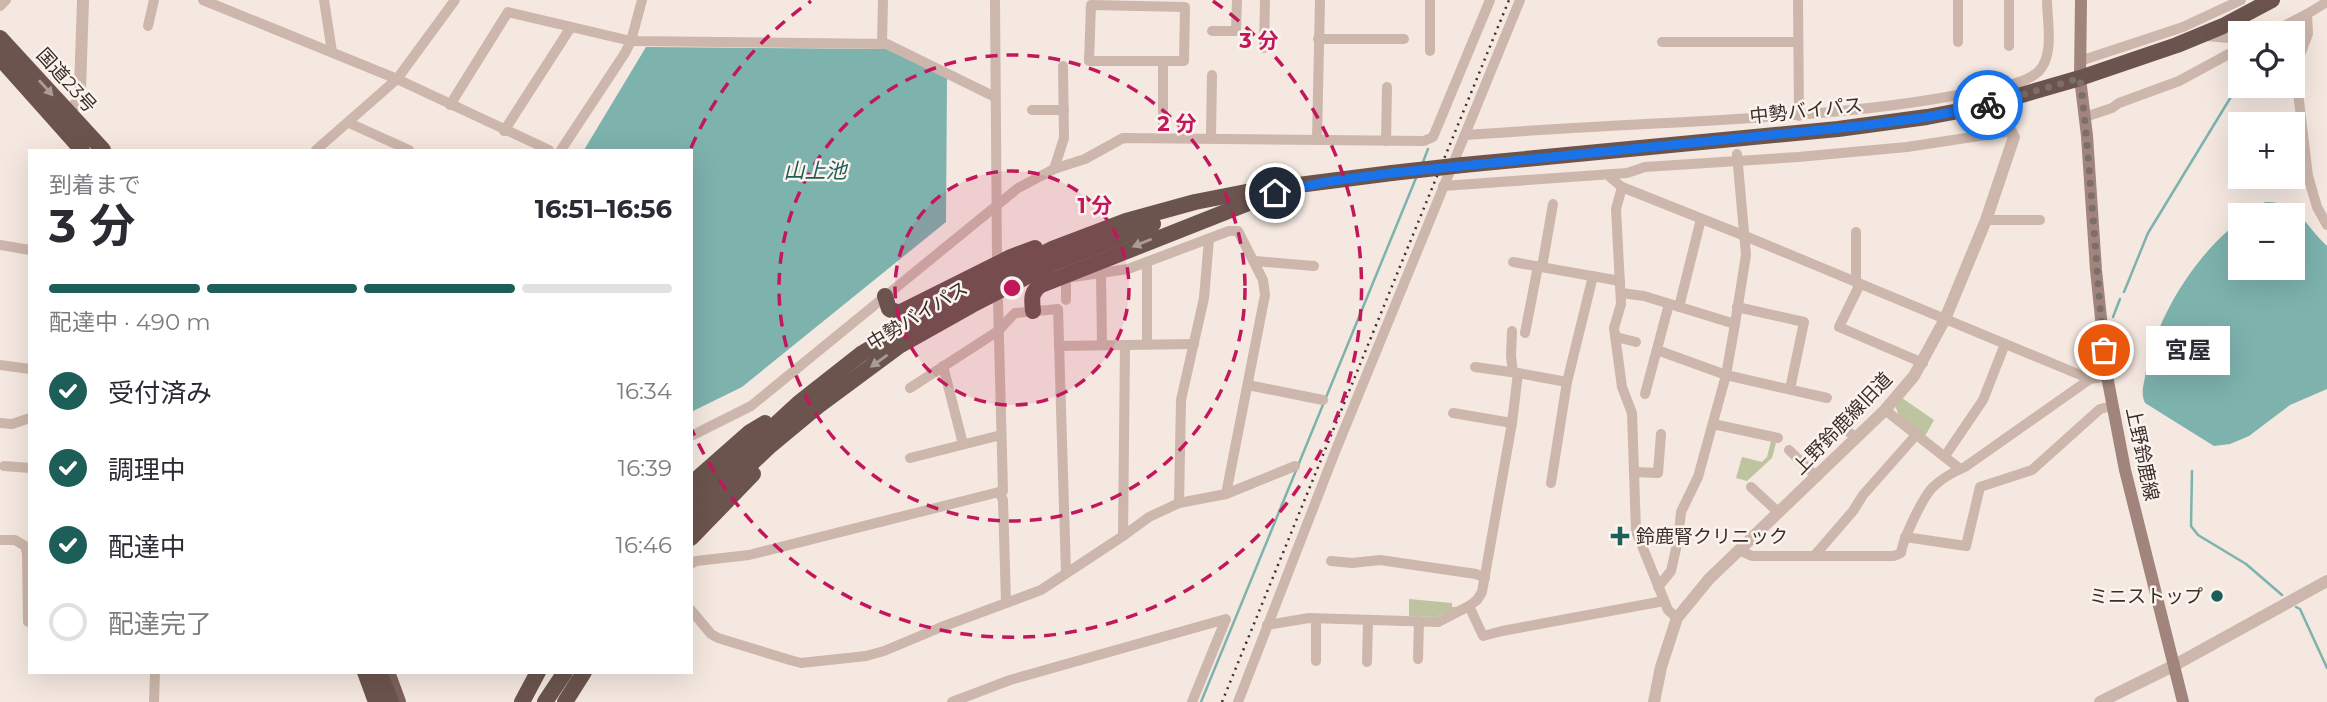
<!DOCTYPE html>
<html lang="ja">
<meta charset="utf-8">
<style>
:root{--surface:#fff;--page:#f7f7f7;--text:#2b2b33;--muted:#7c7c81;--line:#e1e1e2;--accent:#1e5e59}
body{margin:0;font-family:Montserrat,"Noto Sans JP",sans-serif;background:var(--page);color:var(--text);height:100vh;display:flex;flex-direction:column;font-size:26px;white-space:nowrap}
*{box-sizing:border-box;margin:0}
p{font-size:23px;color:var(--muted)}
.icon{flex:none;width:38px;height:38px;fill:none;stroke:currentColor;stroke-width:2;stroke-linecap:round;stroke-linejoin:round}
.map{position:relative;flex:1;overflow:hidden}
.drawer{position:absolute;left:28px;top:149px;width:665px;height:525px;display:flex;flex-direction:column;background:var(--surface);border-radius:0px;box-shadow:0 7px 28px #0002}
.drawer>*{flex:none}
.buttons{position:absolute;left:2228px;top:21px;display:grid;gap:14px}
.buttons a{display:grid;place-items:center;width:77px;height:77px;border-radius:0px;background:var(--surface);box-shadow:0 7px 28px #0002;font-size:35px}
.pin{position:absolute;display:grid;place-items:center;width:60px;height:60px;color:#fff;margin:-30px;border:4px solid #fff;border-radius:50%;box-shadow:0 2px 7px #0007}
.courier{position:absolute;display:grid;place-items:center;width:70px;height:70px;margin:-35px;border:5px solid #1a73e8;border-radius:50%;background:#fff;color:#222;box-shadow:0 2px 9px #0007}
.bubble{position:absolute;height:49px;border-radius:0px;background:var(--surface);box-shadow:0 7px 28px #0002;font-size:23px;font-weight:700;line-height:49px;text-align:center}
.headline em{font-style:normal;font-weight:700}
.headline div{display:flex;flex-direction:column-reverse}
.headline{display:flex;align-items:center;justify-content:space-between;height:119px;padding:0 21px}
h1{font-size:46px;font-weight:700;line-height:52px}
.bar{display:grid;grid-template-columns:repeat(4,1fr);gap:10px 7px;align-content:center;height:84px;padding:0 21px}
.bar i{height:9px;border-radius:5px;background:var(--line)}
.bar .active{background:var(--accent)}
.bar p{grid-column:span 4}
ol{padding:0 21px;list-style:none}
li{display:flex;align-items:center;gap:21px;height:77px}
li p{margin-inline-start:auto}
li .icon{padding:7px;border-radius:50%;background:var(--accent);color:#fff;stroke-width:4}
li:last-child{color:var(--muted)}
li i{width:38px;height:38px;border:4px solid var(--line);border-radius:50%}
.map>svg:first-child{display:block}
.green{fill:#bdc49f}
.water{fill:#7db2ad}
.lines{fill:none;stroke-linecap:round;stroke-linejoin:round}
.stream{stroke:#7db2ad;stroke-width:2.5}
.minor{stroke:#cdb6ab;stroke-width:10}
.tertiary{stroke:#cdb6ab;stroke-width:12}
.secondary{stroke:#a1847c;stroke-width:12}
.primary{stroke:#7d625b;stroke-width:14}
.trunk{stroke:#6c544e;stroke-width:16}
.rail{stroke:#3b2d2a;stroke-width:2.5;stroke-dasharray:2 5;stroke-linecap:butt}
.trunk-bridge{stroke:#6c544e;stroke-width:16}
.oneway{fill:#ac9c96}
.done{stroke:#7c6e6a;stroke-width:7;stroke-dasharray:0 12.6}
.route{stroke:#1a73e8;stroke-width:9}
.ring{fill:none;stroke:#c2185b;stroke-width:3.5;stroke-dasharray:12 9}
.poi-dot{fill:#1e5e59;stroke:#fbf3ed;stroke-width:2.5}
.labels{text-anchor:middle;stroke-width:5;stroke-linejoin:round;paint-order:stroke}
.street-label{font-size:19px;fill:#3b2d2a;stroke:#fbf3ed}
.poi-label{font-size:19px;fill:#3b2d2a;stroke:#fbf3ed;text-anchor:start}
.water-label{font-size:21px;font-style:italic;fill:#1e5e59;stroke:#fbf3ed}
.centre{fill:#c2185b;stroke:#fbf3ed;stroke-width:3.5}
.ring-label{font-size:21px;text-anchor:middle;font-weight:bold;fill:#c2185b;stroke:#fbf3ed;stroke-width:5;stroke-linejoin:round;paint-order:stroke}
</style>
<div class="map">
<svg width="2327" height="702" viewBox="0 0 2327 702">
<rect width="100%" height="100%" fill="#f4e8e0"/>
<g class="green">
<path d="M1902 398 1934 420 1925 436 1899 416 1895 405Z"/>
<path d="M1771 441 1776 443 1772 458 1747 481 1736 478 1742 457 1762 462 1767 457Z"/>
<path d="M1409 599 1452 603V607H1458L1436 617 1409 616Z"/>
</g>
<g class="water">
<path d="M646 47 886 49 947 77 946 222 742 387 691 412V150H584Z"/>
<path d="M2265 202C2298 201 2305 226 2327 246V389L2290 405 2249 436 2230 444 2214 446 2145 403C2141 394 2143 387 2145 377 2153 322 2195 254 2240 221V268H2292V215H2248Z"/>
</g>
<g class="lines">
<g class="stream">
<path d="M1423 162 1428 149"/>
<path d="M2124 292 2148 233 2240 82"/>
<path d="M2113 317 2120 299"/>
<path d="M2192 471 2191 526 2198 535 2246 564 2282 595"/>
<path d="M2296 607 2300 609 2327 668"/>
<path d="M1201 702 1416 178"/>
</g>
<g class="minor">
<path d="M203 0 397 79 549 150"/>
<path d="M324 0 332 52"/>
<path d="M995 0 997 259"/>
<path d="M1430 0V51"/>
<path d="M1798 0 1799 116"/>
<path d="M2327 2 2307 14 2308 34 2297 63V84L2308 176 2317 207 2327 225"/>
<path d="M1091 5 1185 7 1184 61H1089Z"/>
<path d="M0 6 6 0"/>
<path d="M148 26 154 0"/>
<path d="M1212 31H1236L1237 0"/>
<path d="M2270 33 2307 14"/>
<path d="M2206 36 2240 39"/>
<path d="M1318 39H1404"/>
<path d="M1662 42H1797"/>
<path d="M1958 42V0"/>
<path d="M882 44 883 0"/>
<path d="M2009 46V0"/>
<path d="M1264 48 1265 0"/>
<path d="M2080 61 2183 27 2241 0"/>
<path d="M450 105 508 12 631 41 887 44 995 97"/>
<path d="M1032 110H1064"/>
<path d="M2085 117 2112 108 2119 103 2179 81 2240 48"/>
<path d="M349 123 409 150"/>
<path d="M504 131 571 27"/>
<path d="M1465 135C1539 130 1613 125 1687 122 1785 116 1882 111 1978 91 1996 87 2023 85 2038 72 2055 56 2047 21 2047 0"/>
<path d="M1970 137 2002 103"/>
<path d="M1163 138V61"/>
<path d="M1211 138 1212 75"/>
<path d="M1317 139 1320 0"/>
<path d="M1386 141 1387 87"/>
<path d="M316 150 397 79 455 0"/>
<path d="M561 150 625 53 631 41 642 0"/>
<path d="M1054 169 1064 138 1063 66"/>
<path d="M1610 174 1611 178 1622 187 1745 236 2090 379"/>
<path d="M1443 186 1627 173 1645 167 1798 157 1907 147 2012 131 2014 137"/>
<path d="M1622 187 1616 209 1621 304 1614 328 1622 387 1632 413 1636 531 1668 610 1677 618"/>
<path d="M1986 220H2040"/>
<path d="M0 245 30 250"/>
<path d="M1255 261 1314 266"/>
<path d="M1513 262 1620 281"/>
<path d="M1147 263V344"/>
<path d="M1542 267 1553 204"/>
<path d="M1101 273 1102 345"/>
<path d="M1856 282V232"/>
<path d="M1860 284 1839 327 1923 363"/>
<path d="M1621 293 1644 296 1735 324 1746 255 1737 154"/>
<path d="M1679 307 1701 219"/>
<path d="M1737 307 1804 322 1790 389"/>
<path d="M1512 331 1511 356 1513 372"/>
<path d="M1525 333 1538 266"/>
<path d="M1616 337 1636 342"/>
<path d="M1059 346 1194 344"/>
<path d="M1657 350 1726 375 1827 398"/>
<path d="M0 365 30 369"/>
<path d="M943 366 963 444"/>
<path d="M1475 367 1518 373"/>
<path d="M1248 385 1323 400"/>
<path d="M910 388 998 331 1015 313 1058 309 1066 573"/>
<path d="M1645 394 1669 304"/>
<path d="M1885 410 1960 469"/>
<path d="M1453 413 1512 423"/>
<path d="M0 423 12 424 30 418"/>
<path d="M1713 424 1778 438"/>
<path d="M1836 425 1844 428 1856 438"/>
<path d="M691 436 751 406 1018 188 1054 169 1085 159 1123 138 1424 141 1433 137 1490 0"/>
<path d="M1789 450 1817 477"/>
<path d="M1945 456 1983 400 2005 344"/>
<path d="M910 458 1001 435"/>
<path d="M4 466 30 468"/>
<path d="M1634 472 1658 473 1661 434"/>
<path d="M1551 483 1567 382 1593 276"/>
<path d="M1751 487 1779 513"/>
<path d="M999 492 1003 500 1006 603"/>
<path d="M1226 494 1295 466"/>
<path d="M1179 503 1181 400 1204 298 1209 239"/>
<path d="M1123 536 1125 345"/>
<path d="M1905 537 1966 546 1980 487 2032 470 2100 409 2112 406"/>
<path d="M0 540H15L25 546 27 553 28 622"/>
<path d="M1741 551 1752 556H1894L1901 553C1903 539 1922 499 1932 488 1942 478 1953 472 1965 467L2090 379 2107 376"/>
<path d="M1815 555 1853 511 1863 495 1917 434"/>
<path d="M1331 561 1352 563 1380 560 1476 574 1485 578"/>
<path d="M691 564 696 561 749 555 1003 491 998 301"/>
<path d="M1658 587 1671 571 1678 540 1681 512 1698 477 1726 375 1735 324"/>
<path d="M1469 606 1483 636 1502 631 1664 601"/>
<path d="M691 610 711 634 718 638 790 660 801 663 866 656 884 651 939 628 1041 590 1123 536 1149 517 1179 503 1226 494 1265 295 1263 280 1238 231H1229L1128 269 1066 278V300"/>
<path d="M1267 625 1309 618 1438 622 1469 606 1477 600 1482 592 1512 423 1518 373 1567 382"/>
<path d="M1418 659 1419 621"/>
<path d="M1316 661V619"/>
<path d="M1367 662 1368 620"/>
<path d="M154 702 155 672"/>
<path d="M952 702 1010 680 1226 619 1192 702"/>
<path d="M1238 702 1335 452 1520 0"/>
</g>
<g class="tertiary">
<path d="M62 116 77 103 80 90 83 0"/>
<path d="M1654 702 1661 667 1677 618 1709 579 1885 410 1914 376 1945 319 1986 220 2014 137"/>
<path d="M2100 702 2173 666 2327 581"/>
</g>
<path class="secondary" d="M2081 0 2080 78 2087 136 2096 270 2107 376 2125 470 2183 702"/>
<path class="primary" d="M388 672 399 702"/>
<g class="trunk">
<path d="M0 38 103 150"/>
<path d="M0 58 82 150"/>
<path d="M1463 165 1838 129 1927 117 1980 107 2080 78 2177 45 2223 26 2272 0"/>
<path d="M885 296 889 309 899 313 1011 257 1035 248"/>
<path d="M1033 311C1032 300 1030 292 1041 285L1266 196"/>
<path d="M691 484 750 432 765 423"/>
<path d="M691 502 800 402 861 354 955 299 1052 249 1126 221 1195 202 1251 191 1392 173"/>
<path d="M691 520 771 445 818 406 899 346 972 305 1051 264 1153 224"/>
<path d="M691 538 753 474"/>
<path d="M365 672 376 702"/>
<path d="M379 672 391 702"/>
<path d="M522 702 538 672"/>
<path d="M545 702 565 672"/>
<path d="M565 702 584 672"/>
</g>
<path class="rail" d="M1222 702 1509 0"/>
<path class="trunk-bridge" d="M1392 173 1463 165"/>
</g>
<defs><path id="oneway-solid" d="M-6-.8H1V-3.2L6.5 0L1 3.2V.8H-6Z" transform="scale(1.75)"/></defs>
<g class="oneway">
<use href="#oneway-solid" transform="translate(46 88) rotate(48)"/>
<use href="#oneway-solid" transform="translate(1142 243) rotate(158)"/>
<use href="#oneway-solid" transform="translate(879 361) rotate(144)"/>
</g>
<g class="lines">
<path class="done" d="M1988 105 2080 78C2091 168 2095 259 2104 350"/>
<path class="route" d="M1275 193 1325 182 1392 173 1860 126 1927 117 1988 105"/>
</g>
<circle cx="1012" cy="288" r="117" fill="#c2185b" fill-opacity=".12"/>
<g class="ring">
<circle cx="1012" cy="288" r="117"/>
<circle cx="1012" cy="288" r="233"/>
<path d="M691 148A350 350 0 0 1 811 1M1213 1A350 350 0 1 1 692 430"/>
</g>
<g class="poi-dot">
<path d="M1616.5 525.5h7v7h7v7h-7v7h-7v-7h-7v-7h7z"/>
<circle cx="2217" cy="596" r="7"/>
</g>
<g class="labels">
<g class="street-label">
<text transform="translate(67 80) rotate(48)" y="7">国道23号</text>
<text transform="translate(1806 110) rotate(-6)" y="7">中勢バイパス</text>
<text transform="translate(917 315) rotate(-31)" y="7">中勢バイパス</text>
<text transform="translate(1842 423) rotate(-46)" y="7">上野鈴鹿線旧道</text>
<text transform="translate(2143 454) rotate(78)" y="7">上野鈴鹿線</text>
</g>
<g class="poi-label">
<text x="1636" y="543">鈴鹿腎クリニック</text>
<text x="2203" y="603" text-anchor="end">ミニストップ</text>
</g>
<g class="water-label">
<text x="815" y="178">山上池</text>
</g>
</g>
<circle cx="1012" cy="288" r="10" class="centre"/>
<g class="ring-label">
<text x="1259" y="48">3 分</text>
<text x="1177" y="131">2 分</text>
<text x="1095" y="213">1 分</text>
</g>
</svg>
<div class="buttons">
<a><svg class="icon" aria-label="locate" viewBox="0 0 24 24"><circle cx="12" cy="12" r="6"/><path d="M12 2v4M12 18v4M2 12h4M18 12h4"/></svg></a>
<a>+</a>
<a>−</a>
</div>
<div class="pin" style="left:2104px;top:350px;background:#ea580c"><svg class="icon" aria-label="bag" viewBox="0 0 24 24"><path d="M5 8h14l-1 12H6zM9 8a3 3 0 0 1 6 0"/></svg></div>
<div class="pin" style="left:1275px;top:193px;background:#1f2937"><svg class="icon" aria-label="home" viewBox="0 0 24 24"><path d="M3 11l9-7 9 7M6 9v11h12V9"/></svg></div>
<div class="courier" style="left:1988px;top:105px"><svg class="icon" aria-label="bike" viewBox="0 0 24 24"><circle cx="6" cy="16" r="4"/><circle cx="18" cy="16" r="4"/><path d="M6 16l4-8h5l3 8M10 8l3 8H6M13 5h3"/></svg></div>
<div class="bubble" style="left:2146px;top:326px;width:84px">宮屋</div>
<section class="drawer">
<div class="headline"><div><h1>3 分</h1><p>到着まで</p></div><em>16:51–16:56</em></div>
<div class="bar"><i class="active"></i><i class="active"></i><i class="active"></i><i></i><p>配達中 · 490 m</p></div>
<ol>
<li><svg class="icon" aria-label="check" viewBox="0 0 24 24"><path d="M5 12l5 5 9-10"/></svg>受付済み<p>16:34</p></li>
<li><svg class="icon" aria-label="check" viewBox="0 0 24 24"><path d="M5 12l5 5 9-10"/></svg>調理中<p>16:39</p></li>
<li><svg class="icon" aria-label="check" viewBox="0 0 24 24"><path d="M5 12l5 5 9-10"/></svg>配達中<p>16:46</p></li>
<li><i></i>配達完了</li>
</ol>
</section>
</div>
